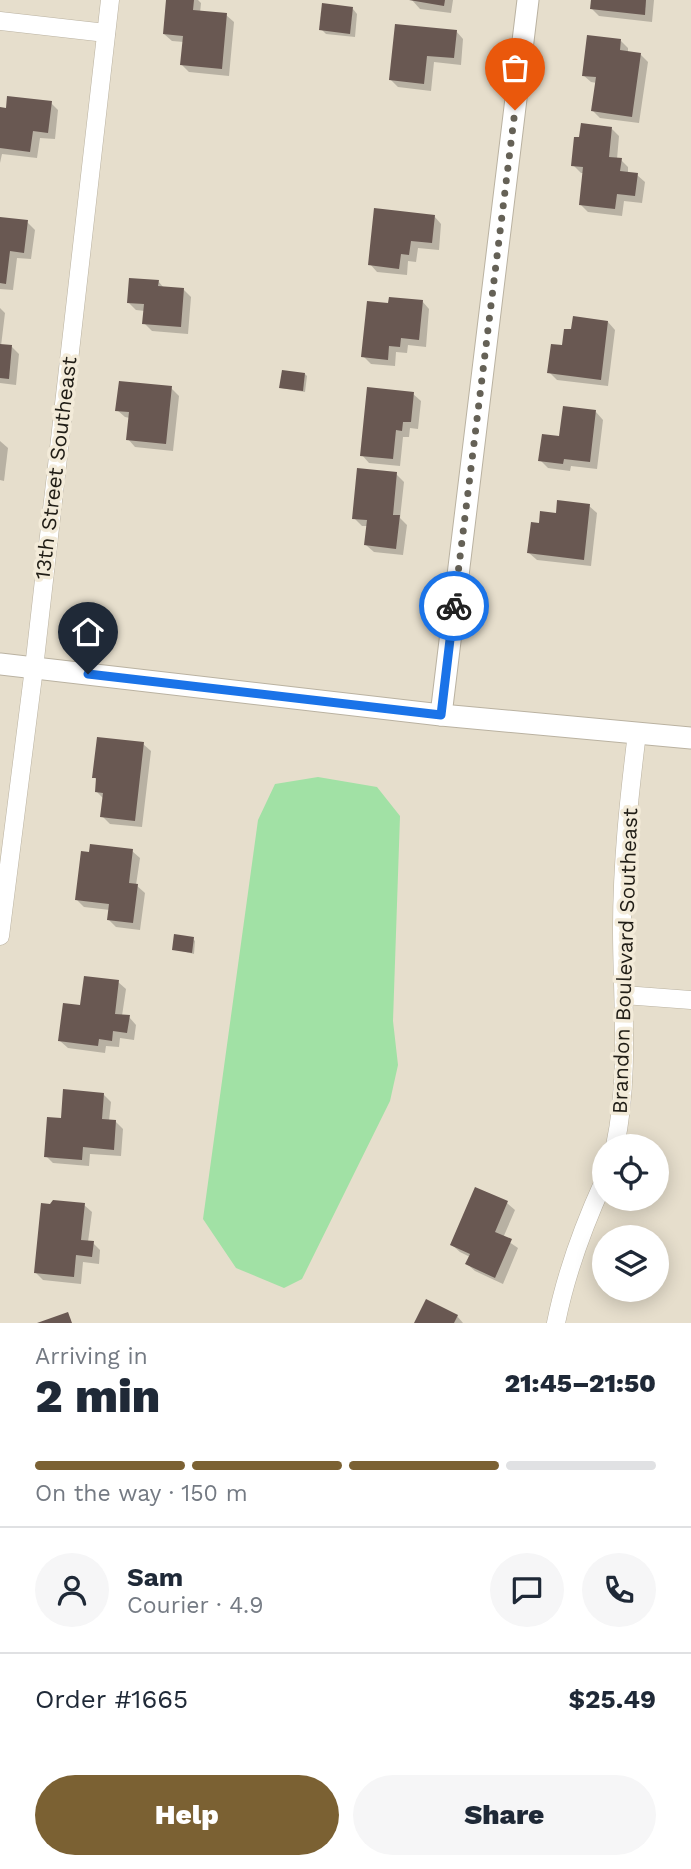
<!DOCTYPE html>
<meta charset="utf-8">
<style>
:root{--surface:#fff;--page:#f6f6f7;--text:#1f2937;--muted:#747a83;--line:#e0e1e3;--accent:#7b6133}
body{margin:0;font-family:"Work Sans",sans-serif;background:var(--page);color:var(--text);height:100vh;display:flex;flex-direction:column;font-size:26px;white-space:nowrap}
*{box-sizing:border-box;margin:0}
p{font-size:23px;color:var(--muted)}
.icon{flex:none;width:38px;height:38px;fill:none;stroke:currentColor;stroke-width:2;stroke-linecap:round;stroke-linejoin:round}
.map{position:relative;height:1323px;overflow:hidden}
.side{display:flex;flex-direction:column;background:var(--surface);flex:1}
.side>*{flex:none}
.buttons{position:absolute;left:592px;top:1134px;display:grid;gap:14px}
.buttons a{display:grid;place-items:center;width:77px;height:77px;border-radius:50%;background:var(--surface);box-shadow:0 4px 18px #0003;font-size:35px}
.pin{position:absolute;display:grid;place-items:center;width:60px;height:60px;color:#fff;margin:-72px -30px;border-radius:50% 50% 50% 0;rotate:-45deg;box-shadow:0 0 7px #0007}
.pin .icon{rotate:45deg}
.courier{position:absolute;display:grid;place-items:center;width:70px;height:70px;margin:-35px;border:5px solid #1a73e8;border-radius:50%;background:#fff;color:#222;box-shadow:0 2px 9px #0007}
.overview em{font-style:normal;font-weight:800}
.overview div{display:flex;flex-direction:column-reverse}
.overview{display:flex;align-items:center;justify-content:space-between;height:119px;padding:0 35px}
h1{font-size:46px;font-weight:800;line-height:52px}
.bar{display:grid;grid-template-columns:repeat(4,1fr);gap:10px 7px;align-content:center;height:84px;padding:0 35px}
.bar i{height:9px;border-radius:5px;background:var(--line)}
.bar .selected{background:var(--accent)}
.bar p{grid-column:span 4}
.line{display:flex;align-items:center;gap:18px;padding:0 35px;border-top:2px solid var(--line)}
.line div{flex:1}
.round{display:grid;place-items:center;flex:none;width:74px;height:74px;border-radius:37px;background:var(--page)}
.cta{display:flex;gap:14px;margin-top:auto;padding:14px 35px}
.cta a{flex:1;height:80px;border-radius:42px;background:var(--accent);color:#fff;font-size:28px;font-weight:800;line-height:80px;text-align:center}
.cta a+a{background:var(--page);color:var(--text)}
.map>svg:first-child{display:block}
.green{fill:#a1e1a5}
.shadow{fill:#0003}
.building{fill:#695852}
.lines{fill:none;stroke-linecap:round;stroke-linejoin:round}
.minor-casing{stroke:#bab2a1;stroke-width:19}
.tertiary-casing{stroke:#bab2a1;stroke-width:23}
.minor{stroke:#fff;stroke-width:18}
.tertiary{stroke:#fff;stroke-width:21}
.done{stroke:#656156;stroke-width:7;stroke-dasharray:0 12.6}
.route{stroke:#1a73e8;stroke-width:9}
.labels{text-anchor:middle;stroke-width:7;stroke-linejoin:round;paint-order:stroke}
.street-label{font-size:21px;fill:#201d16;stroke:#f3ebd9}
</style>
<div class="map">
<svg width="691" height="1323" viewBox="0 0 691 1323">
<rect width="100%" height="100%" fill="#e6decc"/>
<path class="green" d="M318 777 377 787 400 816 393 1021 398 1065 390 1101 302 1279 284 1288 236 1268 203 1219 258 820 275 784Z"/>
<g class="shadow">
<path d="M168 0H198L201 3 200 13 226 15 234 22 229 76 189 72 182 65 184 42 172 41 164 34Z"/>
<path d="M412 0H453L451 13 420 9Z"/>
<path d="M593 0H654L652 22 599 16 592 9Z"/>
<path d="M353 9 357 14 355 37 326 34 321 29Z"/>
<path d="M456 31 463 39 461 65 434 62 431 91 398 87 391 80Z"/>
<path d="M621 41 628 48V53L640 54 648 62 639 123 600 118 593 111 597 83 591 82 583 75Z"/>
<path d="M51 103 58 110 55 139 40 138 37 158 2 154 0 163V109Z"/>
<path d="M612 129 619 136 617 159 621 160 628 167V173L637 175 645 182 642 203 624 201 622 216 588 212 581 205 584 173H581L573 165Z"/>
<path d="M434 216 441 224 439 250 418 248 416 262 408 261 407 275 377 272 370 264Z"/>
<path d="M0 219 27 222 35 230 31 259 17 258 13 290 0 289Z"/>
<path d="M158 281 164 288 183 289 191 297 188 334 152 331 144 323 145 311 136 310 129 303Z"/>
<path d="M422 301 429 309 426 347 408 345 407 353 396 352 395 366 371 364 363 356 390 305Z"/>
<path d="M0 308 5 313 1 346 12 347 19 354 16 385 0 383Z"/>
<path d="M608 322 615 330 608 386 557 380 549 372 564 347Z"/>
<path d="M305 374 307 376 305 392 281 388Z"/>
<path d="M171 388 179 396 173 451 135 447 128 439 130 418 125 417 117 410Z"/>
<path d="M413 394 421 401 418 429 410 428 409 437H403L400 466 369 463 362 455Z"/>
<path d="M596 412 603 420 597 469 571 466 570 471 548 468 540 460 561 438Z"/>
<path d="M0 441 8 448 4 481 0 480Z"/>
<path d="M396 474 404 482 400 518 407 525 403 555 374 552 366 545 368 526H362L354 518Z"/>
<path d="M589 506 597 513 591 566 537 560 529 553 541 525 558 515Z"/>
<path d="M143 744 151 751 142 827 110 824 102 816 104 799 97 792 98 781 94 777Z"/>
<path d="M132 851 140 858 136 885 145 893 140 930 116 927 109 920 110 910 84 907 77 900Z"/>
<path d="M193 939 195 941 194 954 174 949Z"/>
<path d="M118 982 126 989 122 1016 129 1017 136 1025 134 1040 120 1038 119 1047 106 1046 105 1053 68 1048 60 1041 81 1007Z"/>
<path d="M103 1094 111 1102 109 1121H115L123 1129 121 1156 90 1154 89 1166 53 1163 46 1156Z"/>
<path d="M476 1189 507 1203 515 1210 503 1238 518 1248 503 1284 475 1271 467 1264 470 1257 460 1252 452 1245Z"/>
<path d="M84 1205 92 1212 88 1242 93 1243 100 1250 99 1264 83 1262 81 1284 43 1280 35 1272Z"/>
<path d="M457 1316 463 1323H416Z"/>
</g>
<g class="building">
<path d="M166 0H194L193 10 227 13 222 69 180 65 183 36 163 34Z"/>
<path d="M409 0H445L444 6Z"/>
<path d="M591 0H646L645 15 590 9Z"/>
<path d="M322 3 353 7 350 34 319 30Z"/>
<path d="M395 24 457 30 454 58 427 56 424 84 389 80Z"/>
<path d="M587 35 621 39 620 50 641 53 632 117 591 111 596 77 582 76Z"/>
<path d="M7 96 52 101 48 133 33 131 30 152 0 148V107L6 108Z"/>
<path d="M581 123 612 127 609 157 622 158 620 171 638 173 635 196 617 194 615 209 579 205 583 167 571 166 574 137H579Z"/>
<path d="M374 208 435 215 432 243 411 241 409 255 401 254 399 269 368 265Z"/>
<path d="M0 217 28 220 24 253 10 251 6 284 0 283Z"/>
<path d="M129 278 159 280 158 286 184 288 181 327 142 324 144 304 127 303Z"/>
<path d="M389 297 423 300 419 340 401 338 400 347 389 346 388 360 361 357 367 301 388 303Z"/>
<path d="M573 316 608 321 601 380 547 373 551 344 562 345 564 329H571Z"/>
<path d="M0 344 12 345 9 379 0 378Z"/>
<path d="M282 370 305 373 303 391 279 388Z"/>
<path d="M119 381 172 386 166 444 126 440 129 412 115 411Z"/>
<path d="M367 387 414 392 411 422H403L402 431 396 430 393 459 360 456Z"/>
<path d="M563 406 596 410 590 462 564 459 563 464 538 461 542 434 559 436Z"/>
<path d="M357 468 397 472 393 515H400L396 549 364 545 367 520 352 519Z"/>
<path d="M557 500 590 504 584 560 527 553 531 522 539 523 540 511 556 513Z"/>
<path d="M97 737 144 742 135 821 100 817 103 793 95 792 96 778H92Z"/>
<path d="M90 844 133 849 129 883 138 884 133 923 107 920 109 904 75 900 81 851 89 852Z"/>
<path d="M174 934 194 937 192 953 172 950Z"/>
<path d="M84 976 119 980 115 1014 130 1015 127 1033 113 1031 112 1041 99 1039 98 1046 58 1041 63 1003 80 1005Z"/>
<path d="M63 1089 104 1093 102 1119 116 1120 114 1150 83 1147 82 1160 44 1157 47 1117 61 1118Z"/>
<path d="M475 1187 508 1201 495 1232 512 1239 495 1278 465 1264 470 1254 450 1245Z"/>
<path d="M53 1200 85 1203 81 1240 94 1241 92 1257 76 1255 74 1277 34 1273 41 1203 50 1204Z"/>
<path d="M426 1299 458 1315 454 1323H414Z"/>
<path d="M68 1312 72 1323H37Z"/>
</g>
<g class="lines">
<defs>
<g id="minor">
<path d="M0 21 106 33"/>
<path d="M0 936 34 668 110 0"/>
<path d="M624 995 691 1000"/>
<path d="M615 1146C630 1075 622 1001 622 929 622 863 629 798 637 733"/>
<path d="M556 1323C566 1273 583 1227 604 1181"/>
</g>
<g id="tertiary">
<path d="M0 664 441 715 691 738"/>
<path d="M441 715 528 0"/>
</g>
</defs>
<use href="#minor" class="minor-casing"/>
<use href="#tertiary" class="tertiary-casing"/>
<use href="#minor" class="minor"/>
<use href="#tertiary" class="tertiary"/>
</g>
<g class="lines">
<path class="done" d="M454 606 515 110"/>
<path class="route" d="M88 674 441 715 454 606"/>
</g>
<g class="labels">
<g class="street-label">
<text transform="translate(56 468) rotate(-83)" y="7">13th Street Southeast</text>
<text transform="translate(625 961) rotate(-88)" y="7">Brandon Boulevard Southeast</text>
</g>
</g>
</svg>
<div class="buttons">
<a><svg class="icon" aria-label="locate" viewBox="0 0 24 24"><circle cx="12" cy="12" r="6"/><path d="M12 2v4M12 18v4M2 12h4M18 12h4"/></svg></a>
<a><svg class="icon" aria-label="layers" viewBox="0 0 24 24"><path d="M12 4l9 5-9 5-9-5zM3 14l9 5 9-5"/></svg></a>
</div>
<div class="pin" style="left:515px;top:110px;background:#ea580c"><svg class="icon" aria-label="bag" viewBox="0 0 24 24"><path d="M5 8h14l-1 12H6zM9 8a3 3 0 0 1 6 0"/></svg></div>
<div class="pin" style="left:88px;top:674px;background:#1f2937"><svg class="icon" aria-label="home" viewBox="0 0 24 24"><path d="M3 11l9-7 9 7M6 9v11h12V9"/></svg></div>
<div class="courier" style="left:454px;top:606px"><svg class="icon" aria-label="bike" viewBox="0 0 24 24"><circle cx="6" cy="16" r="4"/><circle cx="18" cy="16" r="4"/><path d="M6 16l4-8h5l3 8M10 8l3 8H6M13 5h3"/></svg></div>
</div>
<section class="side">
<div class="overview"><div><h1>2 min</h1><p>Arriving in</p></div><em>21:45–21:50</em></div>
<div class="bar"><i class="selected"></i><i class="selected"></i><i class="selected"></i><i></i><p>On the way · 150 m</p></div>
<div class="line" style="height:126px"><a class="round"><svg class="icon" aria-label="person" viewBox="0 0 24 24"><circle cx="12" cy="8" r="4"/><path d="M4 21q1-7 8-7t8 7"/></svg></a><div><b>Sam</b><p>Courier · 4.9</p></div><a class="round"><svg class="icon" aria-label="chat" viewBox="0 0 24 24"><path d="M4 5h16v11H9l-5 4z"/></svg></a><a class="round"><svg class="icon" aria-label="phone" viewBox="0 0 24 24"><path d="M5 4h4l2 5-3 2q2 4 5 5l2-3 5 2v4C11 20 4 13 5 4z"/></svg></a></div>
<div class="line" style="height:91px"><div>Order #1665</div><b>$25.49</b></div>
<div class="cta"><a>Help</a><a>Share</a></div>
</section>
